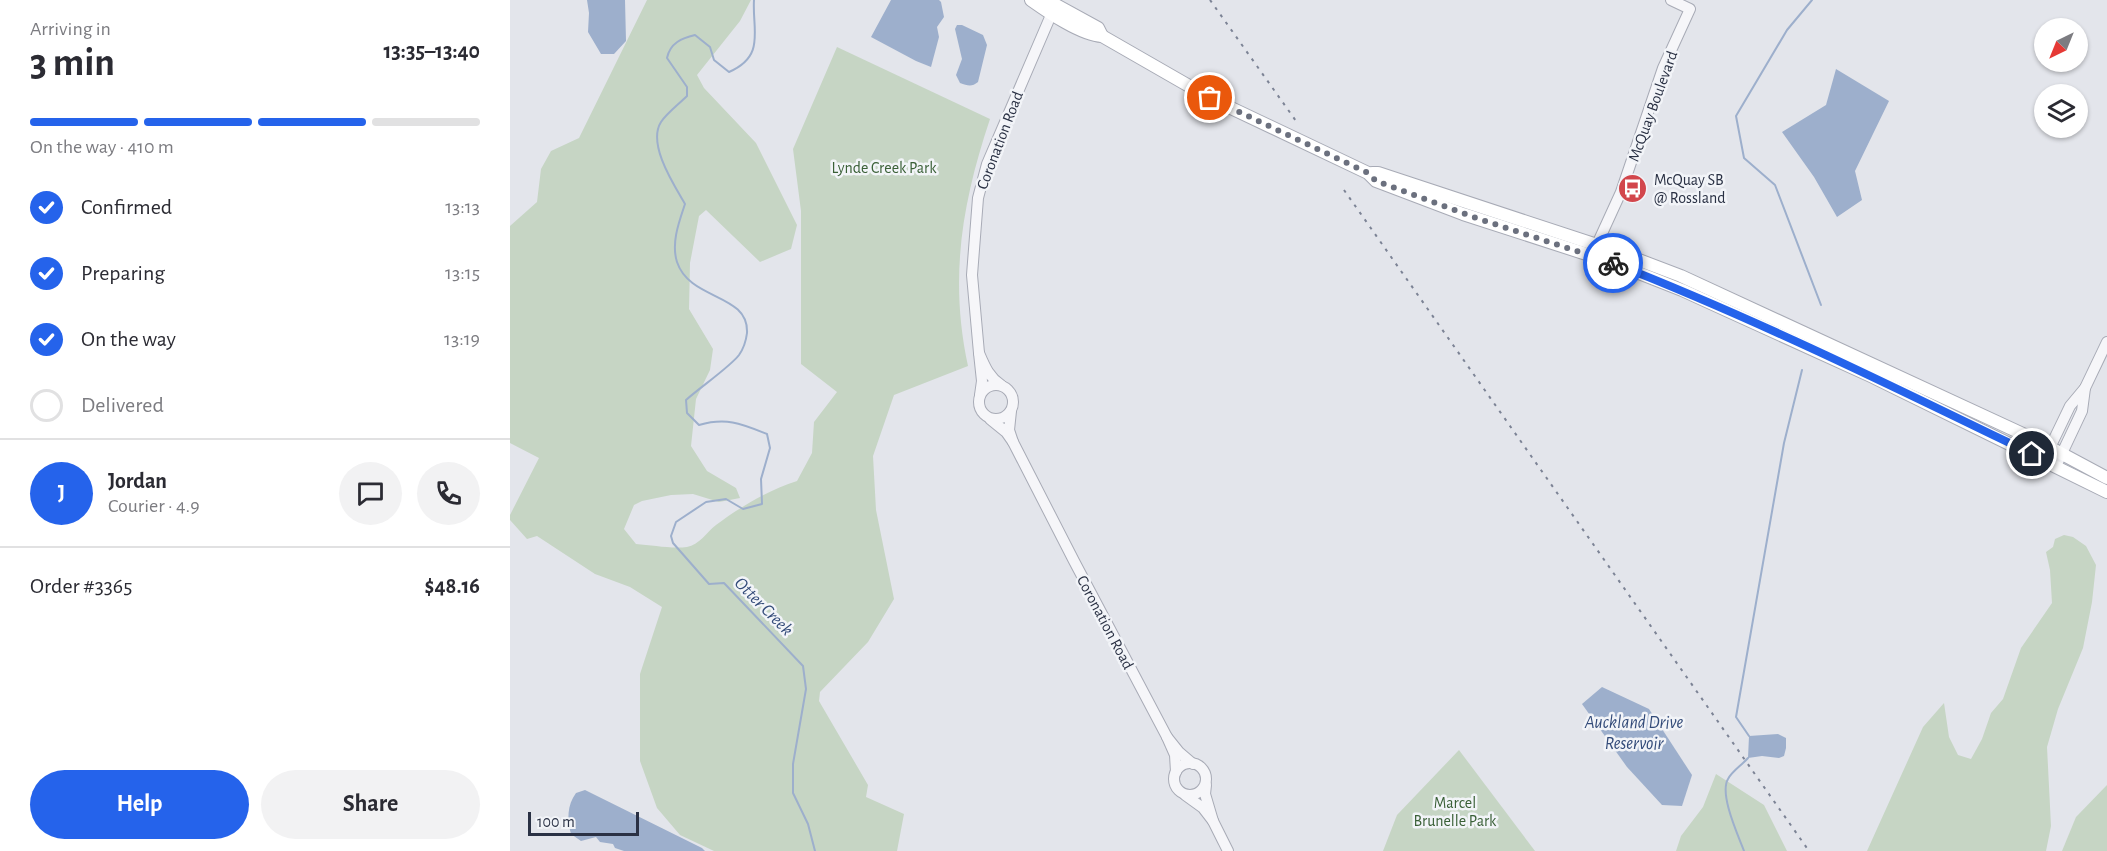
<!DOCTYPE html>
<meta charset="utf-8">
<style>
:root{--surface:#fff;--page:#f2f2f3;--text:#2b2b33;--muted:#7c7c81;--line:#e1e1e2;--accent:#2563eb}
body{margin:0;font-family:"Alegreya Sans",sans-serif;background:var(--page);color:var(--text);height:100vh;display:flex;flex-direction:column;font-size:22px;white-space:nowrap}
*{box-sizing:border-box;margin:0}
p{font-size:20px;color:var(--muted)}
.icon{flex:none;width:33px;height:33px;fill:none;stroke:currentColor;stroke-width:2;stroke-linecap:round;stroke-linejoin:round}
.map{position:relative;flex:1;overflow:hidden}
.side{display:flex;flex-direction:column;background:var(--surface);width:510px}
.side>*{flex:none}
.needle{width:39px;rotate:223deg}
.fabs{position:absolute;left:1524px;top:18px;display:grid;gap:12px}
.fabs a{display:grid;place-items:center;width:54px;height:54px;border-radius:50%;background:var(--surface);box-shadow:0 2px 4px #0004;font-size:30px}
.scale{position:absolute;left:18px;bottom:15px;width:111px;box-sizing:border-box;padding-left:6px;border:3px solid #2a3144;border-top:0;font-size:16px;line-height:21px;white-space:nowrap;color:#2a3144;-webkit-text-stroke:4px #f2f4f8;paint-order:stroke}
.pin{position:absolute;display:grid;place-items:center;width:51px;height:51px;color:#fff;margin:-26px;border:3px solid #fff;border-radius:50%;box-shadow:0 2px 6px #0007}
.courier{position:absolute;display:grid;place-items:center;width:60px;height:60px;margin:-30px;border:4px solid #2563eb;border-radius:50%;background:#fff;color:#222;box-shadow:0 2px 8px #0007}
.summary em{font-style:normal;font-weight:600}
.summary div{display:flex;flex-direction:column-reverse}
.summary{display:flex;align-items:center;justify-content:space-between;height:102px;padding:0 30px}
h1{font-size:39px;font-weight:600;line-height:45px}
.bar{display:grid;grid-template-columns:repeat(4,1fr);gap:9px 6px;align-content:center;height:72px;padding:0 30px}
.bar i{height:8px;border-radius:4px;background:var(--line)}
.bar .active{background:var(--accent)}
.bar p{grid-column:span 4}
.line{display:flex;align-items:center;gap:15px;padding:0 30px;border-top:2px solid var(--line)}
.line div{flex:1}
.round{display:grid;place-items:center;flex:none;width:63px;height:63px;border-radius:32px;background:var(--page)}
ol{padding:0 30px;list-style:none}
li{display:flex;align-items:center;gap:18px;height:66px}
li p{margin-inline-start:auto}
li .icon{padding:6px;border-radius:50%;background:var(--accent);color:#fff;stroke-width:4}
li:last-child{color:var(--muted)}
li i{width:33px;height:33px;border:3px solid var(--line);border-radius:50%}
.primary-button{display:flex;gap:12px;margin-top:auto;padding:12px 30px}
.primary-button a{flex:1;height:69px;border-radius:36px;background:var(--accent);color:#fff;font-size:24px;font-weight:600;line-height:69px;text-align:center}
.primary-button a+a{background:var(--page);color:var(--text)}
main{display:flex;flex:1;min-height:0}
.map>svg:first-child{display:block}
.green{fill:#c6d5c4}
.water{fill:#9dafcc}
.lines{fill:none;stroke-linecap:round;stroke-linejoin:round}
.stream{stroke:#9dafcc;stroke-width:2}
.tertiary-casing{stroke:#a8abb6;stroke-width:12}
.secondary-casing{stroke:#a8abb6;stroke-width:14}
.tertiary{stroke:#f6f6f9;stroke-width:10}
.secondary{stroke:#fff;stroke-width:12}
.rail{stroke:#7c8395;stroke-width:2;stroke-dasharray:3 6;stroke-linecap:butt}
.done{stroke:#6b707e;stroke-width:6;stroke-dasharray:0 10.8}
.route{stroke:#2563eb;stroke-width:8}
.labels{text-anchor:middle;stroke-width:5;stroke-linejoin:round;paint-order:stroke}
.street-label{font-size:16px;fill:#2a3144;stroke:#f2f4f8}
.park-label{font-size:16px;fill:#3a6037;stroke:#f2f4f8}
.poi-label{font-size:16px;fill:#2a3144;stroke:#f2f4f8;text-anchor:start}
.water-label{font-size:18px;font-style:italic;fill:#334b79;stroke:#f2f4f8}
</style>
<main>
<section class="side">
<div class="summary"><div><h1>3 min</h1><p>Arriving in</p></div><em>13:35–13:40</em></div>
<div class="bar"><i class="active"></i><i class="active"></i><i class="active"></i><i></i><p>On the way · 410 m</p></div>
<ol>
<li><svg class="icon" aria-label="check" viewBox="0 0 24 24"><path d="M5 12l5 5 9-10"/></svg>Confirmed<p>13:13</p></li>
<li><svg class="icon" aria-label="check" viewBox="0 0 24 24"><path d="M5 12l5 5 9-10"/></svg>Preparing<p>13:15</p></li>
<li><svg class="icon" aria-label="check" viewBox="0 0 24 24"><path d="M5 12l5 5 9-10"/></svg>On the way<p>13:19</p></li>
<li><i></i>Delivered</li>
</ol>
<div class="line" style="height:108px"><b class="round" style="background:var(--accent);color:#fff">J</b><div><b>Jordan</b><p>Courier · 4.9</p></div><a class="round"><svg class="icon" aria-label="chat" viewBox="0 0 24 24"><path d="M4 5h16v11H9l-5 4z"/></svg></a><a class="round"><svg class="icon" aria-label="phone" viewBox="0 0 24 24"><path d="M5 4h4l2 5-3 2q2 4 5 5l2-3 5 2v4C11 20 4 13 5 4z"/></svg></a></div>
<div class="line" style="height:78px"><div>Order #3365</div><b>$48.16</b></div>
<div class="primary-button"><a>Help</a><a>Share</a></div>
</section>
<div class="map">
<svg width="1597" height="851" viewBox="0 0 1597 851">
<rect width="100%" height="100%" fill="#e3e5eb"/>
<g class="green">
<path d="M137 0H241L230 21 187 75 194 88 246 143 287 225 281 249 250 262 196 210 189 216 180 263 179 309 203 349 200 370 186 399 181 446 197 471 226 488 230 498 209 502 183 494 161 495 132 501 124 505 114 529 126 544C142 545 161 549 177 547 189 545 197 532 206 525 230 507 259 490 287 481L302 453 304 422 327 392 291 364V211L283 149 327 47 480 119C452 203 439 278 458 366L384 395 363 456 366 510 384 599 358 642 310 692 309 701 358 785 356 797 394 814 387 851H204L170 835 147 808 130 761V674L152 607 120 587 85 574 27 536 17 539 0 520V515L29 458 0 443V226L27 202 31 169 41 151 69 138Z"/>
<path d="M1554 535 1563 537 1576 546 1586 565 1582 602 1573 648 1548 709 1537 747 1541 826 1536 851H1357L1413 727 1434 703 1439 737 1448 755 1461 759 1472 739 1481 713 1493 699 1511 648 1542 603 1540 570 1536 552 1543 547 1545 539Z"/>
<path d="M949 750 1025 851H873L887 815Z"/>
<path d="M1206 774 1254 805 1277 851H1166L1171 836 1193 807Z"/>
<path d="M1597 785V851H1552L1566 817Z"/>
</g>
<g class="water">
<path d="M77 0H115L116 41 104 54H91L78 32 79 13Z"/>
<path d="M381 0H429L431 2 434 17 427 27 429 37 421 67 406 61 361 37Z"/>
<path d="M447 25H452L473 35 477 45 468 82C462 87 458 86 450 83L446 75 452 59 445 29Z"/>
<path d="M1326 69 1379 101 1345 171 1352 200 1327 217 1304 177 1272 132 1316 105Z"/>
<path d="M1092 687 1139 709 1182 775 1172 806 1152 805 1117 767 1072 704Z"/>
<path d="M1268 734 1276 738V748L1274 756 1269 758 1252 756 1238 758 1239 736Z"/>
<path d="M75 790 192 848 195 851H114L105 848 103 844 90 842 86 837 71 841 61 834C57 820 57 805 66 793Z"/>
</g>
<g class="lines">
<g class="stream">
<path d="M244 0C242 30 256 56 219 72L204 60 200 47 185 35C172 38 160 43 157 58L177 87V96C169 104 157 113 151 122 137 144 164 185 175 204 169 222 161 243 167 262 180 301 239 293 237 333 236 341 234 348 229 355 220 367 189 388 176 400L177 413 189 425C217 417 232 424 257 434L260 448 251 479 252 504 233 509 216 499 196 502 166 522 161 536 163 543 199 584 214 583 293 666 296 689 283 764V793L298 824 305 851"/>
<path d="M1302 0 1277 30 1226 116 1234 158 1265 185 1311 305"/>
<path d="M1239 736 1226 717 1274 443 1292 370"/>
<path d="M1234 851C1228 835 1209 794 1218 779 1222 771 1232 765 1238 758"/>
</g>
<defs>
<g id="tertiary">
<path d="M1084 251 1111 192 1153 68 1180 9 1161 0"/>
<path d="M469 353 462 275 468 198 477 164 544 8"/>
<circle cx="486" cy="402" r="17"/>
<path d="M470 395 472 381 469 353C475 367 479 377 491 385"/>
<path d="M480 419 496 432 503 442 499 430 501 411"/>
<path d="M503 442 564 561 657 737"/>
<path d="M1534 460 1560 406 1575 388 1597 342"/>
<path d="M1546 466 1572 411 1575 388"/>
<circle cx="680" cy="779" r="16"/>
<path d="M666 772 665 755 657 737 669 752 683 764"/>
<path d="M675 795 693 808 703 821 695 794 696 785"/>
<path d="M703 821 718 851"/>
</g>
<g id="secondary">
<path d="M521 0C538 12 571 35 592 36L700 98 858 173 866 181 953 214 1101 262 1172 290 1363 377 1597 492"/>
<path d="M537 0 588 28 592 36"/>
<path d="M862 173H868L1105 251 1171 276 1528 441 1597 478"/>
</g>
</defs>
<use href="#tertiary" class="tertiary-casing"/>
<use href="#secondary" class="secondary-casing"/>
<use href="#tertiary" class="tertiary"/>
<use href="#secondary" class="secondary"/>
<g class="rail">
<path d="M700 0 786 121"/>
<path d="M834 190 1299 851"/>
</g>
</g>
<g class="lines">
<path class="done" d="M700 98 858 173 866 181 966 218 1103 263"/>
<path class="route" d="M1103 263C1246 319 1384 387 1522 454"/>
</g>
<defs>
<symbol id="bus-disc" viewBox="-11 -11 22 22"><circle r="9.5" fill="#d2464c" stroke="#f2f4f8"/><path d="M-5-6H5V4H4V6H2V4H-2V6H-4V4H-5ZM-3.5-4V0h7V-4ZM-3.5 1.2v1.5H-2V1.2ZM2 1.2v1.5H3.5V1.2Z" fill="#fff"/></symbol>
</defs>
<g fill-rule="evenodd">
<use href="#bus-disc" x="1106" y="172" width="33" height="33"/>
</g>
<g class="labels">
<g class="street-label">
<text transform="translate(1142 106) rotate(-70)" y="6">McQuay Boulevard</text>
<text transform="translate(489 140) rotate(-69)" y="6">Coronation Road</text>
<text transform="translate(596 622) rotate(62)" y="6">Coronation Road</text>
</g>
<g class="park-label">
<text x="374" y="173">Lynde Creek Park</text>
<text x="945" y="808">Marcel<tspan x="945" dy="18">Brunelle Park</tspan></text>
</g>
<g class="poi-label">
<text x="1144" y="185">McQuay SB<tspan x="1144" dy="18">@ Rossland</tspan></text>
</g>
<g class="water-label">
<text transform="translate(254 606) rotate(45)" y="6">Otter Creek</text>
<text x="1124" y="728">Auckland Drive<tspan x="1124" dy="21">Reservoir</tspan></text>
</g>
</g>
</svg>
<div class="fabs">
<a><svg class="needle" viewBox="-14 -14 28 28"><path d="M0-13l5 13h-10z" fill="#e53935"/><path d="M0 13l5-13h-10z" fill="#7c7c81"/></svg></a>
<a><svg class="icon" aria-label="layers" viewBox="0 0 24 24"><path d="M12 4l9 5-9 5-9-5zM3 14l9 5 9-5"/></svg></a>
</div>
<div class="scale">100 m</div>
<div class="pin" style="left:700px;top:98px;background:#ea580c"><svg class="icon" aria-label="bag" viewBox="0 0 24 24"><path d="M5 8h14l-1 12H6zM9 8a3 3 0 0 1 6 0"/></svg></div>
<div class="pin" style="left:1522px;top:454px;background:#1f2937"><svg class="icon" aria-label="home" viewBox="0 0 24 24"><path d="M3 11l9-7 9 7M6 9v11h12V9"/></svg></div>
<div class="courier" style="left:1103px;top:263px"><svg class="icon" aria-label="bike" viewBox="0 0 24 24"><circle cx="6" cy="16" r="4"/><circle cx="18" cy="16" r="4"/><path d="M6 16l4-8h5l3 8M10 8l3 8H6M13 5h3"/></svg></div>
</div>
</main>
